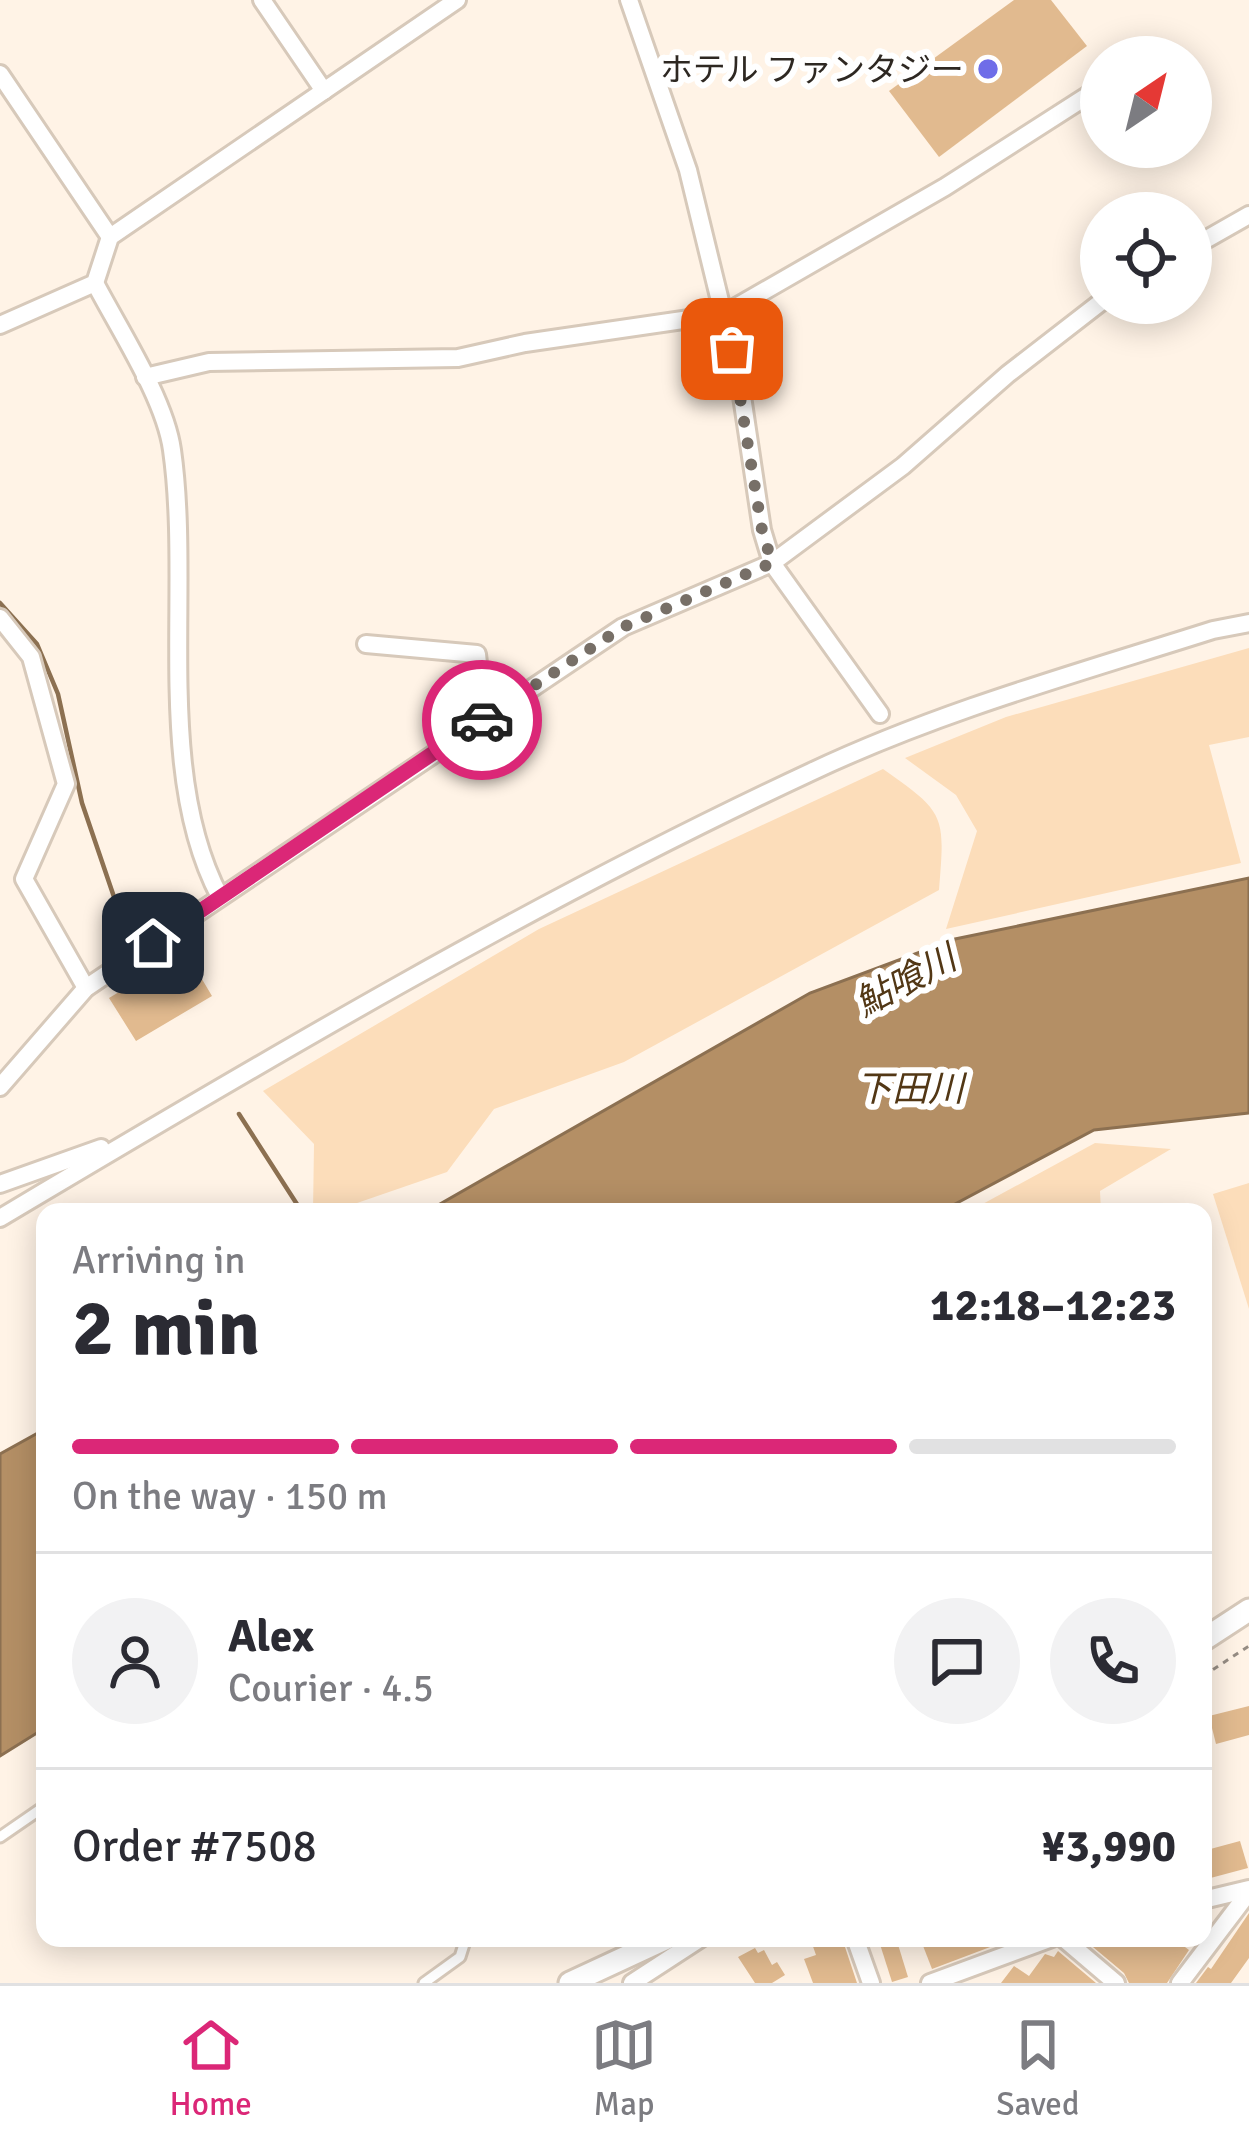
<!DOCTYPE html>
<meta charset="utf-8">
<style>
:root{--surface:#fff;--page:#f2f2f3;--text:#2b2b33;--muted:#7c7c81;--line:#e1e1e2;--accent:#db2777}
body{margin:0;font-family:Signika,"Noto Sans JP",sans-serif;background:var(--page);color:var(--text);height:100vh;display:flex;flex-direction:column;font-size:45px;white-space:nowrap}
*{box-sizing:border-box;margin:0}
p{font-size:39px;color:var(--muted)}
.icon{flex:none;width:66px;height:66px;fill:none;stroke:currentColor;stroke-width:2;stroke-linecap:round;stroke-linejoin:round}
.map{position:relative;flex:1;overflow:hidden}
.sheet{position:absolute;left:36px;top:1203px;width:1176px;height:744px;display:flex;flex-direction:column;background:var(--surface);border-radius:24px;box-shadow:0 6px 30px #0003}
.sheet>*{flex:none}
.needle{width:78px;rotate:35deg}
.fabs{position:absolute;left:1080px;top:36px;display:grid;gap:24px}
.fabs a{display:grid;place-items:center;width:132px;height:132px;border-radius:50%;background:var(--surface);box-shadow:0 6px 30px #0003;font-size:60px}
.pin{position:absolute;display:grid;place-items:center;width:102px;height:102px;color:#fff;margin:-51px;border-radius:24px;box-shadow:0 6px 18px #0006}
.courier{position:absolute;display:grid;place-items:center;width:120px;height:120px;margin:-60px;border:9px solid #db2777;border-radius:50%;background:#fff;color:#222;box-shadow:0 3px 15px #0007}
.summary em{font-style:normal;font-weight:700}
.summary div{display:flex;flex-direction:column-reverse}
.summary{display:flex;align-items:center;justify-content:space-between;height:204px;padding:0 36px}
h1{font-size:78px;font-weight:700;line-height:90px}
.bar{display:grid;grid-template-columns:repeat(4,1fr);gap:18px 12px;align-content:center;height:144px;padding:0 36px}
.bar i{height:15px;border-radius:9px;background:var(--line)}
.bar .on{background:var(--accent)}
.bar p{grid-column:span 4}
.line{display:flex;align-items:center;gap:30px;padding:0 36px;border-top:3px solid var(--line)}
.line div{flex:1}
.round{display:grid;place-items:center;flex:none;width:126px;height:126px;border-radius:63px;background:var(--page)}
.tab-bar{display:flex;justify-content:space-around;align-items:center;height:168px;border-top:3px solid var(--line);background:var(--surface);font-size:33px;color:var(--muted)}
.tab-bar a{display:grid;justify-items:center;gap:6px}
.tab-bar .on{color:var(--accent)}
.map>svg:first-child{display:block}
.green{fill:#fcddba}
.water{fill:#b48f65;stroke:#8c7051;stroke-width:3}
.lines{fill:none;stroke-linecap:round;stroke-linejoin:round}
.stream{stroke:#8c7051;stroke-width:4.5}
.building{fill:#e1ba8f}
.service-casing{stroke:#d7c9ba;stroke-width:15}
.minor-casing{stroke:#d7c9ba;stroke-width:22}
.tertiary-casing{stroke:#d7c9ba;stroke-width:27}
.path{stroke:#958c83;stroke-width:3;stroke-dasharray:6 6;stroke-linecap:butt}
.service{stroke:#fff;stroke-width:9}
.minor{stroke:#fff;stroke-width:16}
.tertiary{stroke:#fff;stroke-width:21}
.done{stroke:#776f67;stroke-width:12;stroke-dasharray:0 21.6}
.route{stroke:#db2777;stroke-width:15}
.poi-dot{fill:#6f6de8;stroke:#fff;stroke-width:4.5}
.labels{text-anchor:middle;stroke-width:12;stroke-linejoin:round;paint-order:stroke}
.poi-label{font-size:33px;fill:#2e2822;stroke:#fff;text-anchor:end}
.water-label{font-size:36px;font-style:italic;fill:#523715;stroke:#fff}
</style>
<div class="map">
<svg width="1249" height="1983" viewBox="0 0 1249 1983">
<rect width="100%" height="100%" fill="#fff3e6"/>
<g class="green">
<path d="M1249 648V737L1209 745 1241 863 946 929 977 831 956 795 905 758 1006 717Z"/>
<path d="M883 769C946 813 945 815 939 890L624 1062 494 1109 447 1172 331 1212H313L314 1144 263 1091 539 929Z"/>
<path d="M1095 1143 1171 1149 1100 1191 1101 1212H968Z"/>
<path d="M1249 1183V1309L1213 1194Z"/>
</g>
<g class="water">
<path d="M1249 878V1113L1094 1130 940 1212H426L810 993 955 939Z"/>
<path d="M45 1429V1728L0 1756V1454Z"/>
</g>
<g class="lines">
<g class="stream">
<path d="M0 603 37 644 58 694 82 803 129 941"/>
<path d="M239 1114 302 1212"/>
</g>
</g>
<g class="building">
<path d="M1014 0H1051L1087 46 939 157 889 91Z"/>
<path d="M161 954 168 965 187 954 212 996 136 1041 109 998 124 989 119 981Z"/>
<path d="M1249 1706V1735L1216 1744 1209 1716Z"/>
<path d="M1240 1841 1248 1868 1203 1880V1851Z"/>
<path d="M1249 1913V1958L1231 1983H1196L1208 1967 1211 1969Z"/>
<path d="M810 1938H842L857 1983H813L804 1959 816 1955Z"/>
<path d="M878 1938H896L908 1977 892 1982Z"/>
<path d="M920 1938H1014L932 1969Z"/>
<path d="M1100 1938H1173L1189 1950 1167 1983H1129L1124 1973 1093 1947Z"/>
<path d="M755 1948 758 1953 764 1950 772 1965 777 1962 785 1975 772 1983H755L738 1957Z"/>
<path d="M1058 1951 1096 1983H1001L1014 1966 1029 1976 1045 1954 1054 1957Z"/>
</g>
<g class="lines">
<defs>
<g id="service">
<path d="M0 1837 45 1806"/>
<path d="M424 1983 460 1957 466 1938"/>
</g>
<g id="minor">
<path d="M262 0 324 91"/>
<path d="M629 0 688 170 740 383 762 530 772 563 880 714"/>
<path d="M0 74 110 237"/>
<path d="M1191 248 1249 215"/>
<path d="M95 283C119 329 165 399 172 450 192 590 153 771 220 897"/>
<path d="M0 325 95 283 110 237 457 0"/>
<path d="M145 377 209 362 458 358 525 343 724 314 945 187 1101 87"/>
<path d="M0 618 31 657 66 784 24 879 86 988"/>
<path d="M366 644 477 654 484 718"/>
<path d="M0 1087 86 988 623 627 772 563 903 466 1008 374 1101 302"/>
<path d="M0 1184 101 1148"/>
<path d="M0 1218C265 1060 532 902 811 772 940 711 1078 673 1213 630L1249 623"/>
<path d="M1203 1900 1249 1889"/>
<path d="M855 1938 871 1983"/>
<path d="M1063 1938 1116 1983"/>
<path d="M632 1983 701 1938"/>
<path d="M930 1983 1052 1938"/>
<path d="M1180 1983 1249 1892"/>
</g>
<g id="tertiary">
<path d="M1203 1640 1249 1610"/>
<path d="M570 1983 667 1938"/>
</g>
</defs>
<use href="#service" class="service-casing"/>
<use href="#minor" class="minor-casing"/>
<use href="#tertiary" class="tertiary-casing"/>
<path class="path" d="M1203 1676 1249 1646"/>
<use href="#service" class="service"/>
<use href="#minor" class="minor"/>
<use href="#tertiary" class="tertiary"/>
</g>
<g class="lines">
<path class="done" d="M482 720 623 627 772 563 762 530 732 349"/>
<path class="route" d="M153 943 482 720"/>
</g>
<circle class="poi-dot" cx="988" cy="69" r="12"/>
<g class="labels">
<g class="poi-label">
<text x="964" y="81">ホテル ファンタジー</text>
</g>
<g class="water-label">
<text transform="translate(905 980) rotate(-28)" y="13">鮎喰川</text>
<text x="910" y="1101">下田川</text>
</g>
</g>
</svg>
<div class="fabs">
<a><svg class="needle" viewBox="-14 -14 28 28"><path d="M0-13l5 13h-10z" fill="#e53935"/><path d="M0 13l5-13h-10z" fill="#7c7c81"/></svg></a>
<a><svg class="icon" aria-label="locate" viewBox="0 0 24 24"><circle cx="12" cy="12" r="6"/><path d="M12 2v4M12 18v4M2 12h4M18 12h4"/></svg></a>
</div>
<div class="pin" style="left:732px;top:349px;background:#ea580c"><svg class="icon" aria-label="bag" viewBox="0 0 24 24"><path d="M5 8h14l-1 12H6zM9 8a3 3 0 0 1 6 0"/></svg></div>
<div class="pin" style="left:153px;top:943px;background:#1f2937"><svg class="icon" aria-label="home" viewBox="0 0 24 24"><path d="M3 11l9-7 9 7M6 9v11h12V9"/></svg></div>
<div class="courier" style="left:482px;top:720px"><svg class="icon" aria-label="car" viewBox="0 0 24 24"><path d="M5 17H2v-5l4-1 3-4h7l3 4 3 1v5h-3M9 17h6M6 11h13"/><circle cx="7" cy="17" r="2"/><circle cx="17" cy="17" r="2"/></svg></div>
<section class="sheet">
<div class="summary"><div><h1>2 min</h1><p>Arriving in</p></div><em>12:18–12:23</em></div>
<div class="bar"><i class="on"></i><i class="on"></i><i class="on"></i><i></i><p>On the way · 150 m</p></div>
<div class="line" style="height:216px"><a class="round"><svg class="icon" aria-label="person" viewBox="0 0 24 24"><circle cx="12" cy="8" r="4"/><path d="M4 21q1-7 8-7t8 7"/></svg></a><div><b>Alex</b><p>Courier · 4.5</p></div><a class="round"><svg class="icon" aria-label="chat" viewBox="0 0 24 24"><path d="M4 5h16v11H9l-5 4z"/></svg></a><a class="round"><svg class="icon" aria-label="phone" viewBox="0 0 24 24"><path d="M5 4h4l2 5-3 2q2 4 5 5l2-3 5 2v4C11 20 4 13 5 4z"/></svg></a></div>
<div class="line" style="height:156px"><div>Order #7508</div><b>¥3,990</b></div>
</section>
</div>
<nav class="tab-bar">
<a class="on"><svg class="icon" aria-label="home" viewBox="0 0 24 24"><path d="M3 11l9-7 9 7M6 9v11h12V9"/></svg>Home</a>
<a><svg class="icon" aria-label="map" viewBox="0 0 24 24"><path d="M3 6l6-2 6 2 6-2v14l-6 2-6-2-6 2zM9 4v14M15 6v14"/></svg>Map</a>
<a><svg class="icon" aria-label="saved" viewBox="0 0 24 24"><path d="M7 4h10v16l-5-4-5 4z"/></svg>Saved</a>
</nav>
